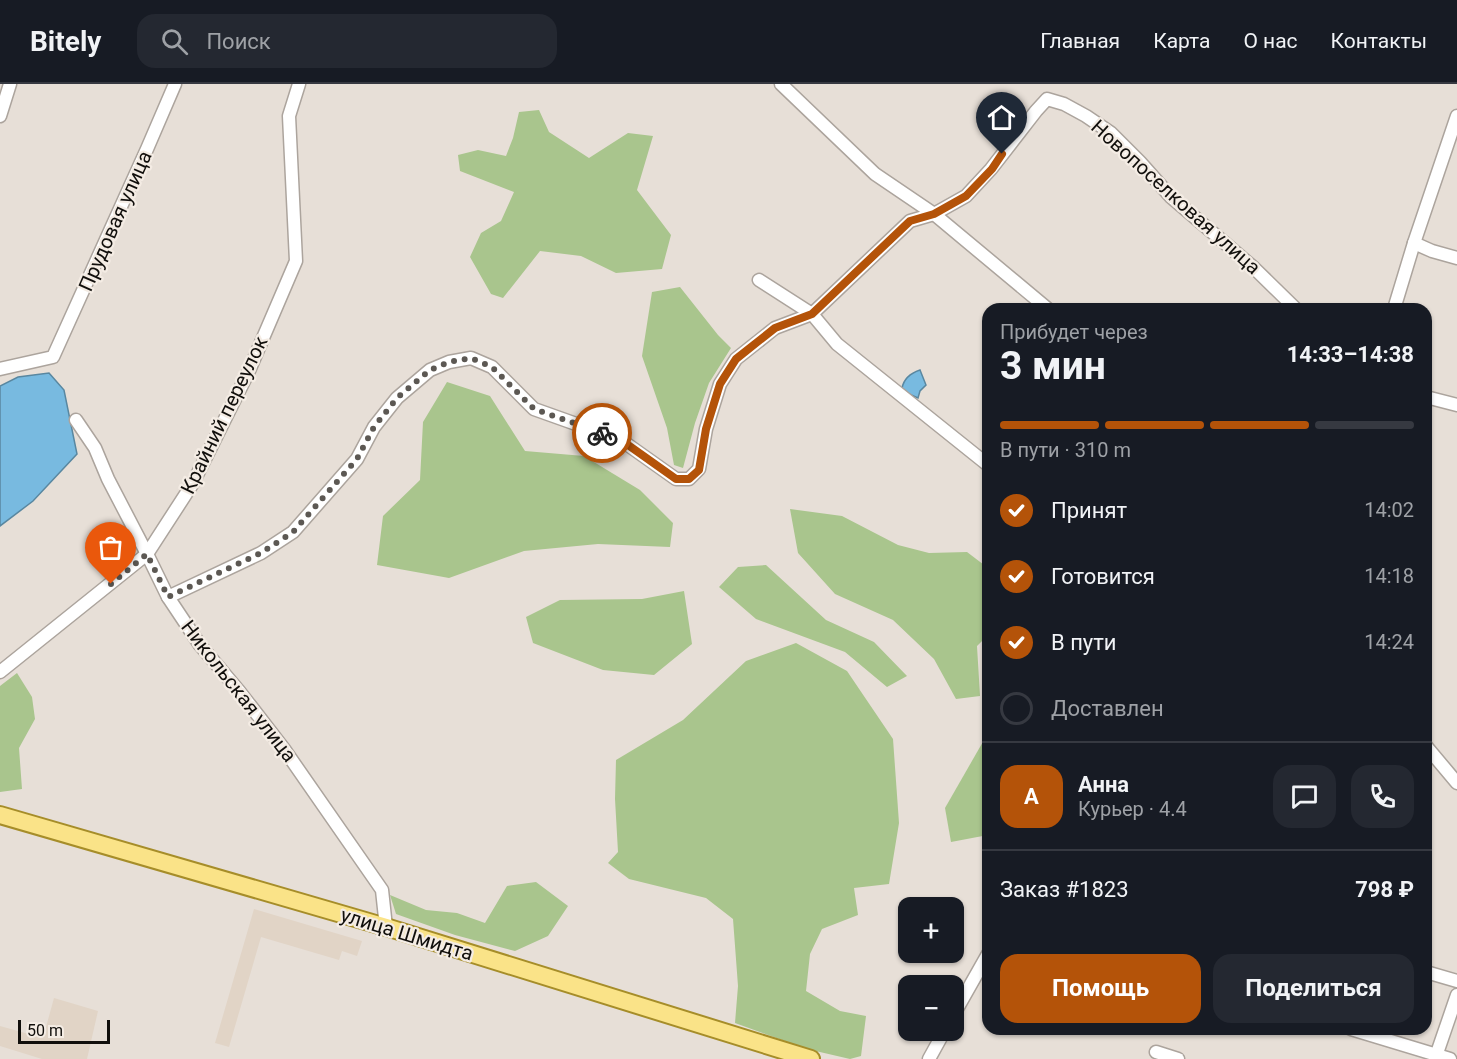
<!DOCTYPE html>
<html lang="ru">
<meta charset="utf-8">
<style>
:root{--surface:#171b24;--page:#242831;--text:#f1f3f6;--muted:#9ea1a6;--line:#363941;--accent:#b45309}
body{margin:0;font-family:Roboto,sans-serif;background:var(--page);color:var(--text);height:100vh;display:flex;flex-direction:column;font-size:22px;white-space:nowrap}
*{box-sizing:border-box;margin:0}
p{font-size:20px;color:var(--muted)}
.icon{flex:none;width:33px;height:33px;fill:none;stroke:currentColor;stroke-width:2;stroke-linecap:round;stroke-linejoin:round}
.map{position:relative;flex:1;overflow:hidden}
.drawer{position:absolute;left:982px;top:219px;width:450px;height:732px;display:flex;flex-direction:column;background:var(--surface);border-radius:18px;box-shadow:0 2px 4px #0004}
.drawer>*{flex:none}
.controls{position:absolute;left:898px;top:813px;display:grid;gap:12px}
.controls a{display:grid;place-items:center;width:66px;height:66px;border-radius:12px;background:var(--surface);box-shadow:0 2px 4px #0004;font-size:30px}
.scale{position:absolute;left:18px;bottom:15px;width:92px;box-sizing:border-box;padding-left:6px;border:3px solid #110f0c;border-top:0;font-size:16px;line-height:21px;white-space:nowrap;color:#110f0c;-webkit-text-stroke:4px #f4ece4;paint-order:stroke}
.pin{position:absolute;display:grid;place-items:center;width:51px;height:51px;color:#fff;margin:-62px -26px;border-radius:50% 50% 50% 0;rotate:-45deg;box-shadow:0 0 6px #0007}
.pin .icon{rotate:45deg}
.courier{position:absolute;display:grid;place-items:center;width:60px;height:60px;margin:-30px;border:4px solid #b45309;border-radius:50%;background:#fff;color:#222;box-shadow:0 2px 8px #0007}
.overview em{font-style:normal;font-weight:700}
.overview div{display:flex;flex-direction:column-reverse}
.overview{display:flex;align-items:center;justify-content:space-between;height:102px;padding:0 18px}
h1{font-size:39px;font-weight:700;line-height:45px}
.bar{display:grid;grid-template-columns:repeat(4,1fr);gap:9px 6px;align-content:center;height:72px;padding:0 18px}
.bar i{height:8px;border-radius:4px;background:var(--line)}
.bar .on{background:var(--accent)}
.bar p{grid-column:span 4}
.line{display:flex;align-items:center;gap:15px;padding:0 18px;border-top:2px solid var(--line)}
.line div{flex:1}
.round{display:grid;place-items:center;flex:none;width:63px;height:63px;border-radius:18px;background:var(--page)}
ol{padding:0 18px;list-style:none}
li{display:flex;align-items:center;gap:18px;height:66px}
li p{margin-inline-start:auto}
li .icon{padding:6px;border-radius:50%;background:var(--accent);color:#fff;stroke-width:4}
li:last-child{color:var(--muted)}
li i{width:33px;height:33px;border:3px solid var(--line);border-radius:50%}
.cta{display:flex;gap:12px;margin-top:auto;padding:12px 18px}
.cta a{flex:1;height:69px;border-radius:18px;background:var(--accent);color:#fff;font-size:24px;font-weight:700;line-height:69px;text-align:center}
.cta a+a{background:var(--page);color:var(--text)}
header{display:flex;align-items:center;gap:36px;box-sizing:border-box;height:84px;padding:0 30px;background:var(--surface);border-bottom:2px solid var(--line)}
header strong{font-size:28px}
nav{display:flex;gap:33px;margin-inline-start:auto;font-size:21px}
.search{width:420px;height:54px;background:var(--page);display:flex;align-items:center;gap:15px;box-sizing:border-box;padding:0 21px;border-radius:18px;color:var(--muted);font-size:22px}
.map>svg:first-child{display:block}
.built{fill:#e1d4c6}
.green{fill:#a9c58d}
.water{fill:#78bae0;stroke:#5987a0;stroke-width:1.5}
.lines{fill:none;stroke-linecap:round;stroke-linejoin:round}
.minor-casing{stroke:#aca49d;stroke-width:15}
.major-casing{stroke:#a68d29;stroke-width:20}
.minor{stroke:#fff;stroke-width:12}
.major{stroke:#fae388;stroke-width:16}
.done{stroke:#5c5853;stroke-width:6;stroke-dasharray:0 10.8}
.route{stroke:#b45309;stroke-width:8}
.labels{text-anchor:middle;stroke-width:4.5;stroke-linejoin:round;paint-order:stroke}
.street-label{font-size:20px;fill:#110f0c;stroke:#f4ece4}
</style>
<header>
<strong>Bitely</strong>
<div class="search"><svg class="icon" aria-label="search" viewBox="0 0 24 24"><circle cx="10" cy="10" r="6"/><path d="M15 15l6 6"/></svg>Поиск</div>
<nav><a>Главная</a><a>Карта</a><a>О нас</a><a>Контакты</a></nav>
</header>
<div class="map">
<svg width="1457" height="975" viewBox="0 0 1457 975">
<rect width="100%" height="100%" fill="#e7dfd7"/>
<g class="built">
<path d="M254 825 362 857 357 872 342 867 339 876 261 853 229 963 215 959Z"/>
<path d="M54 914 98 927 87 975H42L0 962V942L43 954Z"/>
</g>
<g class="green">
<path d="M539 26 549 48 589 74 628 49 653 52 637 106 671 151 662 185 616 189 581 172 540 167 503 214 491 210 470 173 481 149 501 137 514 108 460 87 458 71 478 66 506 72 513 54 519 28Z"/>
<path d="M680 203 718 251 731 264 709 299 695 339 683 384 674 381 667 344 642 272 652 208Z"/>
<path d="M447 298 490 312 525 367 584 372 640 406 673 439 670 463 598 460 524 467 449 494 377 481 383 432 420 396 423 338Z"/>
<path d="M790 425 842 432 898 461 929 469 967 468 988 484V551L977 562 980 612 956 615 934 575 893 536 835 510 798 469Z"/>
<path d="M766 481 826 536 874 558 907 592 887 603 845 568 756 535 719 503 738 483Z"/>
<path d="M684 507 692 560 654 591 603 586 533 559 526 533 560 516 642 515Z"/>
<path d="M796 559 847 587 893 655 899 739 889 800 854 804 858 831 822 845 810 870 806 907 840 927 866 932 861 972 850 975 807 965 735 939 738 902 733 835 706 814 629 795 608 779 618 768 615 715 616 676 683 636 746 577Z"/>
<path d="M17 589 32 613 35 635 19 664 22 705 0 708V602Z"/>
<path d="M988 649V751L951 758 945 724Z"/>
<path d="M536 798 568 822 548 852 515 867 455 851 396 830 390 811 426 826 457 829 485 839 507 802Z"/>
</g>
<g class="water">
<path d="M920 286 926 301 920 307 918 314 909 310 902 304C904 294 911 289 920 286Z"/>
<path d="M49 289 64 306 77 370 33 417 0 442V302L18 293Z"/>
</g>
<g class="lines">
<defs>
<g id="minor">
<path d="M781 0 875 90 934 130 1048 225"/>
<path d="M0 32 10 0"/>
<path d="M1414 159 1432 167 1457 174"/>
<path d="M759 196 812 230 837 260 988 381"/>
<path d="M1394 225 1414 159 1457 32"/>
<path d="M0 285 53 273 147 65 175 0"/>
<path d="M1426 313 1457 321"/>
<path d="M76 336 95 364 108 395 147 470 168 513 200 561 239 607 284 665 382 806 386 843"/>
<path d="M168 513 261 469 293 448 357 375 374 343 397 314 430 286 449 278 471 274 492 283 534 325 621 356 676 395H689L699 385 706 345 720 300 736 275 775 244 812 230 910 137 934 130 966 112 991 85 1036 27 1047 15 1064 20 1086 32 1111 49 1140 78 1171 113 1254 184 1296 225"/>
<path d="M0 588 147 470 193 399 248 289 296 177 289 32 299 0"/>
<path d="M1426 662 1457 699"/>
<path d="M1426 888 1457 897"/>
<path d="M954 930 988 870"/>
<path d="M1351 945 1450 975"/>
<path d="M1156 968 1178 975"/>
<path d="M929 975 945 946"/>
<path d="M1435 975 1457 911"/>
</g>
<path id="major" d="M0 731 386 843 811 975"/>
</defs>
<use href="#minor" class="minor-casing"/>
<use href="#major" class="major-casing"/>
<use href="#minor" class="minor"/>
<use href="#major" class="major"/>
</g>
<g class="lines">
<path class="done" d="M111 500 147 470 168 513 261 469 293 448 357 375 374 343 397 314 430 286 449 278 471 274 492 283 534 325 602 349"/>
<path class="route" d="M602 349 621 356 676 395H689L699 386 706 345 720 300 736 275 775 244 812 230 910 137 934 130 966 112 992 85 1002 70"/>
</g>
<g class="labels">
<g class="street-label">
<text transform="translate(1176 113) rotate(42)" y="7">Новопоселковая улица</text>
<text transform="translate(115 137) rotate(-66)" y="7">Прудовая улица</text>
<text transform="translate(224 331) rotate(-64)" y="7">Крайний переулок</text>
<text transform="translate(239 607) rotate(52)" y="7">Никольская улица</text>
<text transform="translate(407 850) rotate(17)" y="7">улица Шмидта</text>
</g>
</g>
</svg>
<div class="controls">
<a>+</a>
<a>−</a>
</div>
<div class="scale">50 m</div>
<div class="pin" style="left:111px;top:500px;background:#ea580c"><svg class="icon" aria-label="bag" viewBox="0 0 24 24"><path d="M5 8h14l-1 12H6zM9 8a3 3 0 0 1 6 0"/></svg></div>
<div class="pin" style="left:1002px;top:70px;background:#1f2937"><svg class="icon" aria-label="home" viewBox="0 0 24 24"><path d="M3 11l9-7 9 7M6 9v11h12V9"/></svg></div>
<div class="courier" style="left:602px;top:349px"><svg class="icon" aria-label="bike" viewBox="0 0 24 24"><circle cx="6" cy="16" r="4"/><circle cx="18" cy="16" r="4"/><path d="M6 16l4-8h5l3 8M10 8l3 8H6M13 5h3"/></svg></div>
<section class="drawer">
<div class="overview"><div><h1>3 мин</h1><p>Прибудет через</p></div><em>14:33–14:38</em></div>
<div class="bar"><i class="on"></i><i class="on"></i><i class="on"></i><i></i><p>В пути · 310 m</p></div>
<ol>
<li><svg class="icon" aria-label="check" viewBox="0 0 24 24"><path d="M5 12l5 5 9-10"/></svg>Принят<p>14:02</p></li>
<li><svg class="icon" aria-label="check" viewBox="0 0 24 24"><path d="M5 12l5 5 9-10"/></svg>Готовится<p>14:18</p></li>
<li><svg class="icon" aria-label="check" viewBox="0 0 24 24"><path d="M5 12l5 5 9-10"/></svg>В пути<p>14:24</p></li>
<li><i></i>Доставлен</li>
</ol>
<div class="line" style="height:108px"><b class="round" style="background:var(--accent);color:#fff">А</b><div><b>Анна</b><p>Курьер · 4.4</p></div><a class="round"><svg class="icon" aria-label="chat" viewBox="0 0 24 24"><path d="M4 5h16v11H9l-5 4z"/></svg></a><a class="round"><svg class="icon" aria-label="phone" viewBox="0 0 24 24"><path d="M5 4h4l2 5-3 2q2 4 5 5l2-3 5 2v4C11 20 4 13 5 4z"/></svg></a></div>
<div class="line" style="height:78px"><div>Заказ #1823</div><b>798 ₽</b></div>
<div class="cta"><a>Помощь</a><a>Поделиться</a></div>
</section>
</div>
